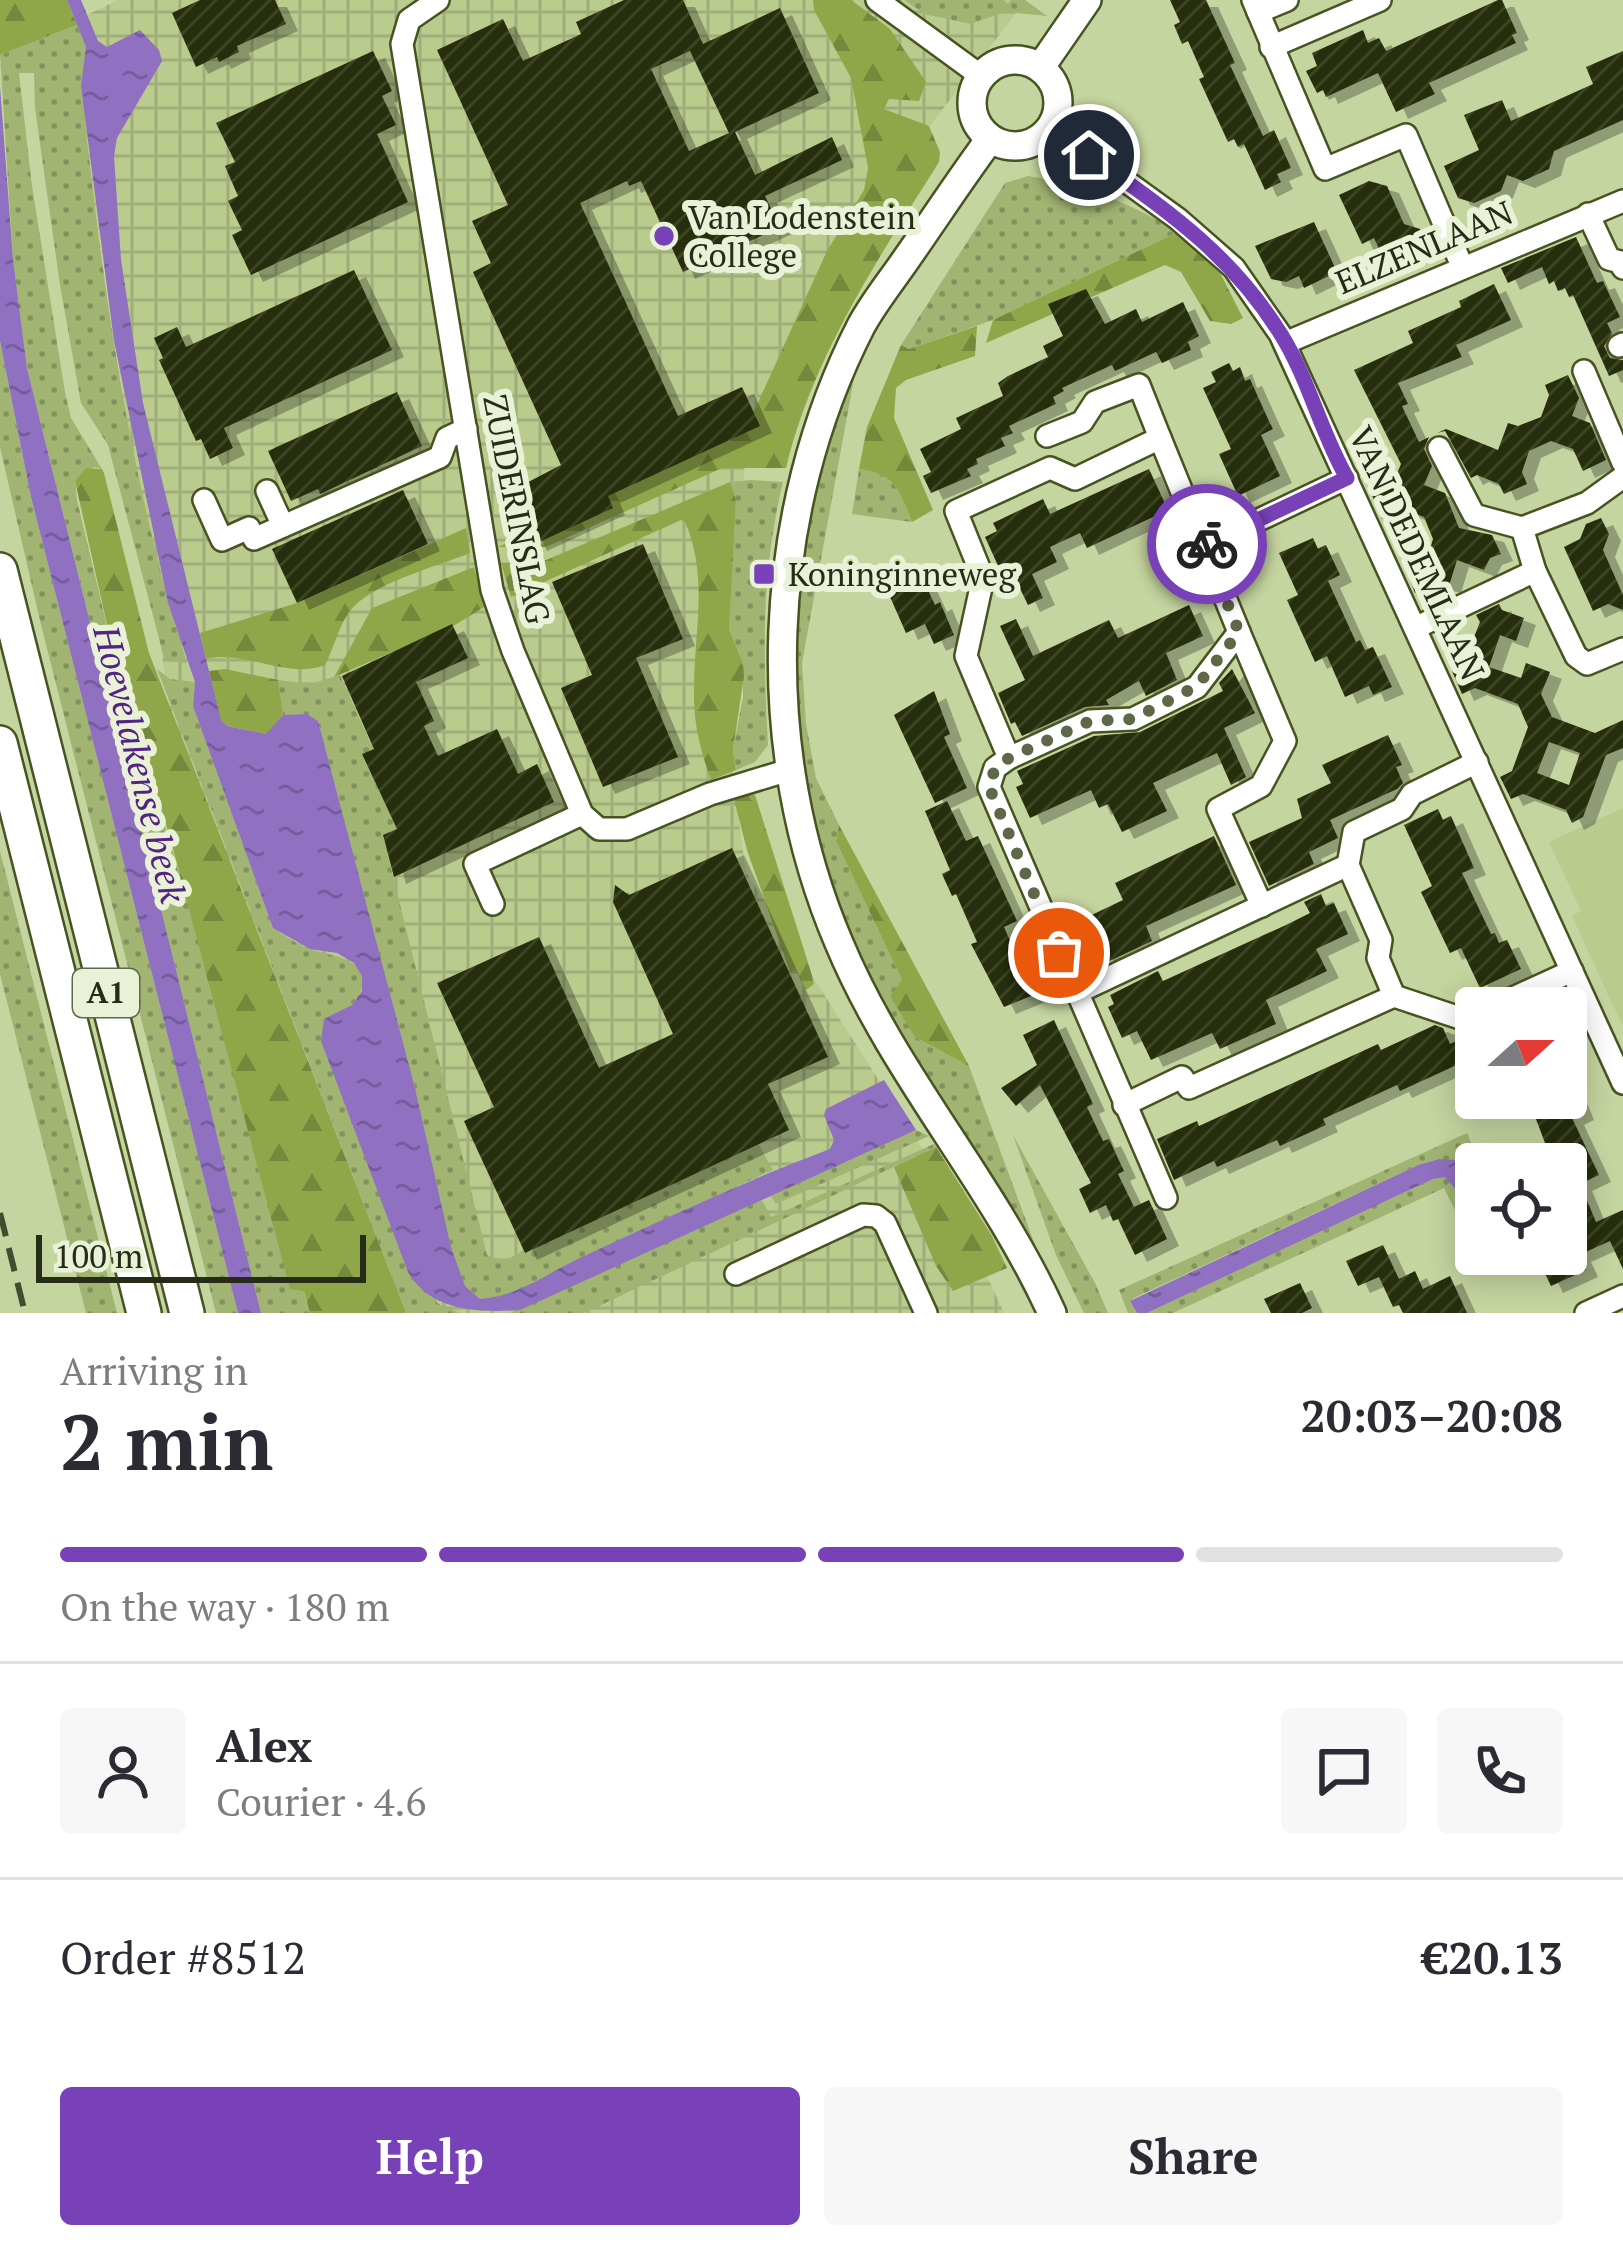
<!DOCTYPE html>
<meta charset="utf-8">
<style>
:root{--surface:#fff;--page:#f7f7f7;--text:#2b2b33;--muted:#7c7c81;--line:#e1e1e2;--accent:#7841b8}
body{margin:0;font-family:"PT Serif",serif;background:var(--page);color:var(--text);height:100vh;display:flex;flex-direction:column;font-size:45px;white-space:nowrap}
*{box-sizing:border-box;margin:0}
p{font-size:39px;color:var(--muted)}
.icon{flex:none;width:66px;height:66px;fill:none;stroke:currentColor;stroke-width:2;stroke-linecap:round;stroke-linejoin:round}
.map{position:relative;height:1313px;overflow:hidden}
.panel{display:flex;flex-direction:column;background:var(--surface);flex:1}
.panel>*{flex:none}
.needle{width:78px;rotate:69deg}
.fabs{position:absolute;left:1455px;top:987px;display:grid;gap:24px}
.fabs a{display:grid;place-items:center;width:132px;height:132px;border-radius:12px;background:var(--surface);box-shadow:0 6px 30px #0003;font-size:60px}
.scale{position:absolute;left:36px;bottom:30px;width:330px;box-sizing:border-box;padding-left:12px;border:6px solid #262c17;border-top:0;font-size:33px;line-height:42px;white-space:nowrap;color:#262c17;-webkit-text-stroke:9px #e9f2d7;paint-order:stroke}
.pin{position:absolute;display:grid;place-items:center;width:102px;height:102px;color:#fff;margin:-51px;border:6px solid #fff;border-radius:50%;box-shadow:0 3px 12px #0007}
.courier{position:absolute;display:grid;place-items:center;width:120px;height:120px;margin:-60px;border:9px solid #7841b8;border-radius:50%;background:#fff;color:#222;box-shadow:0 3px 15px #0007}
.summary em{font-style:normal;font-weight:700}
.summary div{display:flex;flex-direction:column-reverse}
.summary{display:flex;align-items:center;justify-content:space-between;height:204px;padding:0 60px}
h1{font-size:78px;font-weight:700;line-height:90px}
.bar{display:grid;grid-template-columns:repeat(4,1fr);gap:18px 12px;align-content:center;height:144px;padding:0 60px}
.bar i{height:15px;border-radius:9px;background:var(--line)}
.bar .active{background:var(--accent)}
.bar p{grid-column:span 4}
.line{display:flex;align-items:center;gap:30px;padding:0 60px;border-top:3px solid var(--line)}
.line div{flex:1}
.round{display:grid;place-items:center;flex:none;width:126px;height:126px;border-radius:12px;background:var(--page)}
.action{display:flex;gap:24px;margin-top:auto;padding:24px 60px}
.action a{flex:1;height:138px;border-radius:12px;background:var(--accent);color:#fff;font-size:48px;font-weight:700;line-height:138px;text-align:center}
.action a+a{background:var(--page);color:var(--text)}
.map>svg:first-child{display:block}
.built{fill:#bacb8e}
.industrial{fill:url(#industrial-grid)}
.green{fill:url(#green-dots)}
.forest{fill:url(#forest-firs)}
.water{fill:url(#water-ripples)}
.building{fill:url(#building-hatch);fill-rule:evenodd;filter:url(#shadow)}
.lines{fill:none;stroke-linecap:round;stroke-linejoin:round}
.minor-casing{stroke:#475321;stroke-width:26}
.major-casing{stroke:#475321;stroke-width:32}
.highway-casing{stroke:#475321;stroke-width:38}
.minor{stroke:#fff;stroke-width:21}
.major{stroke:#fff;stroke-width:27}
.highway{stroke:#fff;stroke-width:33}
.rail{stroke:#434b30;stroke-width:6;stroke-dasharray:24 12;stroke-linecap:butt}
.done{stroke:#5e6747;stroke-width:12;stroke-dasharray:0 21.6}
.route{stroke:#7841b8;stroke-width:15}
.poi-dot{fill:#7841b8;stroke:#e9f2d7;stroke-width:4.5}
.labels{text-anchor:middle;stroke-width:12;stroke-linejoin:round;paint-order:stroke}
.shield{fill:#e9f2d7;stroke:#606751;stroke-width:3}
.shield-label{font-size:30px;font-weight:bold;fill:#262c17}
.poi-label{font-size:33px;fill:#262c17;stroke:#e9f2d7;text-anchor:start}
.street-label{font-size:33px;fill:#262c17;stroke:#e9f2d7}
.water-label{font-size:36px;font-style:italic;fill:#522384;stroke:#e9f2d7}
</style>
<div class="map">
<svg width="1623" height="1313" viewBox="0 0 1623 1313">
<defs>
<pattern id="industrial-grid" width="8" height="8" patternUnits="userSpaceOnUse" patternTransform="scale(3)"><rect width="8" height="8" fill="#bacb8e"/><path d="M0 4h8M4 0v8" fill="none" stroke="#a0ae7a"/></pattern>
<pattern id="green-dots" width="8" height="8" patternUnits="userSpaceOnUse" patternTransform="scale(3)"><rect width="8" height="8" fill="#a1b472"/><path d="M2 2h.1M6 6h.1" fill="none" stroke="#83935d" stroke-width="1.8" stroke-linecap="round"/></pattern>
<pattern id="forest-firs" width="22" height="20" patternUnits="userSpaceOnUse" patternTransform="scale(3)"><rect width="22" height="20" fill="#8fa749"/><path d="M5 1l3.5 6h-7zM16 11l3.5 6h-7z" fill="#75883c"/></pattern>
<pattern id="water-ripples" width="26" height="14" patternUnits="userSpaceOnUse" patternTransform="scale(3)"><rect width="26" height="14" fill="#9070c1"/><path d="M2 4q2-2 4 0t4 0M15 11q2-2 4 0t4 0" fill="none" stroke="#755c9c"/></pattern>
<pattern id="building-hatch" width="6" height="6" patternUnits="userSpaceOnUse" patternTransform="scale(3)"><rect width="6" height="6" fill="#252e07"/><path d="M-1 1l2-2M0 6l6-6M5 7l2-2" fill="none" stroke="#3c4422"/></pattern>
<filter id="shadow"><feDropShadow dx="12" dy="7" stdDeviation="0" flood-color="#0004"/></filter>
</defs>
<rect width="100%" height="100%" fill="#c5d59f"/>
<path class="built" d="M1623 808V1024L1622 1025 1572 916 1581 911 1549 842Z"/>
<path class="industrial" d="M118 0H1026L877 195 745 462 723 711 746 872 943 1181 1004 1313H308L217 1026 68 24Z"/>
<g class="green">
<path d="M905 0H1003L1008 4 1011 0H1025L1047 16 1004 12 971 24 924 14Z"/>
<path d="M77 25 86 47 81 86C102 280 128 477 187 663L165 661 108 445 81 403 60 285 35 108 34 73H19L32 186 65 392 71 418 102 469 94 467 75 481 77 500 112 647 310 1313H261L27 368 13 259 0 55Z"/>
<path d="M1028 176C1082 184 1131 203 1178 232L993 320 909 349 901 345 1005 183Z"/>
<path d="M0 341 31 497 238 1313H216L41 625 0 447Z"/>
<path d="M857 362 802 663 806 724 816 778 839 825 836 841 902 980 915 1037 969 1066 1045 1272 1041 1273C1006 1185 944 1112 895 1031 789 858 772 650 820 456 828 424 845 392 857 362Z"/>
<path d="M859 469C897 475 898 489 912 522L852 514Z"/>
<path d="M751 480 783 482C761 573 763 653 768 745L755 762 736 770 733 750 743 697V663L729 629 736 500 730 482Z"/>
<path d="M157 669 170 679 195 682 193 706 273 928C284 935 295 943 307 948 326 956 383 958 357 998 351 1007 346 1011 335 1015L437 1303 460 1313H406Z"/>
<path d="M340 675 373 749 362 755 397 829 383 836 487 1255C504 1265 516 1256 529 1245L755 1138 773 1170 576 1260 508 1296 480 1299 465 1287 451 1247 415 1088 318 721 307 714 283 715 278 680 310 684Z"/>
<path d="M0 851 117 1313H86L0 974Z"/>
<path d="M916 1130 929 1136 776 1204 771 1196Z"/>
<path d="M1467 1133 1480 1164H1476V1185L1466 1168 1439 1159 1418 1165 1134 1298 1130 1301 1137 1313H1128L1119 1290Z"/>
<path d="M1013 1135 1095 1283 1108 1313H1084L1056 1255Z"/>
<path d="M934 1144 936 1147 584 1313H510L762 1200 771 1217Z"/>
<path d="M1445 1176C1468 1195 1476 1224 1476 1253L1444 1188 1173 1313H1147L1433 1179Z"/>
</g>
<g class="forest">
<path d="M0 0H67L77 25 0 55Z"/>
<path d="M813 0H851L890 29 926 82 919 101 889 99 884 109 929 126 940 152 939 162C878 259 813 356 786 468H722L546 547H498L745 431 827 251 864 190 868 168 851 78 814 10Z"/>
<path d="M1178 232 1218 269 1243 318 1231 324 1210 321 1181 272 1165 265 986 343 993 320Z"/>
<path d="M977 326 975 356 906 380 896 388 894 418 933 510 912 522C898 489 897 475 859 469L867 427 901 345 909 349Z"/>
<path d="M86 468 102 469 104 473 149 653 406 1313H310L304 1291 290 1289 169 834 112 647 75 481Z"/>
<path d="M730 482 736 500 729 629 743 663 744 676 733 750 736 770 711 780C700 750 693 721 694 689 694 630 709 578 685 522L681 520 511 597 501 563H539Z"/>
<path d="M466 528 470 553C436 567 371 583 349 612 338 628 334 648 325 665 286 680 244 649 206 659L200 633 297 603Z"/>
<path d="M474 567 484 607 455 625 334 677 372 608Z"/>
<path d="M225 669 278 680 283 715 267 734 227 726 220 720 209 671Z"/>
<path d="M749 793 755 795 811 972 814 984 806 990 796 970 790 972 747 850 733 796Z"/>
<path d="M839 825 969 1066 915 1037 890 996 902 980 836 841Z"/>
<path d="M936 1147 992 1236 1007 1268 953 1291 936 1266 894 1167Z"/>
</g>
<g class="water">
<path d="M67 0H81L98 41 107 47 140 30 159 50 162 61 117 138 114 156 121 260 143 403 221 720 227 726 266 734 283 715 307 714 318 721 415 1088 451 1247 465 1286 480 1299C522 1295 545 1274 582 1257 664 1219 745 1181 830 1149L834 1140 824 1115 826 1109 884 1080 916 1130 520 1310C477 1313 430 1311 408 1272L321 1041 324 1019 352 1005 362 991V976L354 963 337 953 310 949 273 928 193 706 195 682 168 603 114 341 81 86 86 47Z"/>
<path d="M0 86 13 259 27 368 261 1313H238L31 497 0 341Z"/>
<path d="M1439 1159 1457 1160 1476 1185V1227L1462 1197 1445 1177 1433 1179 1147 1313H1137L1130 1301 1418 1165Z"/>
</g>
<g class="building">
<path d="M200 0H275L286 24 237 46 239 52 219 62 217 57 196 67 172 13Z"/>
<path d="M624 0H683L703 44 780 8 819 93 735 132 755 175 832 137 842 160 765 196 780 227 683 272 641 181 629 186 627 181 580 203 678 416 742 387 760 426 608 496 613 508 535 544 529 531 513 538 506 521 521 514 511 491 561 465 473 272 491 263 472 221 508 205 437 50 503 19 523 61 581 34 576 22ZM690 51 729 133 689 151 651 69Z"/>
<path d="M1170 0H1206L1235 63 1230 65 1263 136 1274 130 1291 168 1277 174 1281 182 1265 190 1244 144 1238 147 1234 139 1228 142 1199 79 1204 77 1188 41 1182 44 1174 25 1180 22Z"/>
<path d="M1498 0H1502L1517 33 1512 35 1516 43 1429 83 1435 94 1396 112 1378 73 1326 97 1323 90 1317 93 1306 71 1317 66 1312 53 1363 30 1368 43 1379 38 1386 51Z"/>
<path d="M373 51 392 91 382 96 396 125 377 134 408 202 251 275 232 235 242 230 228 201 238 196 225 166 235 162 216 123Z"/>
<path d="M1623 51V120L1554 151 1549 169 1523 181 1507 175 1501 191 1474 203 1458 198 1444 166 1479 150 1464 115 1502 100 1511 121 1593 84 1586 67Z"/>
<path d="M1369 181 1387 186 1404 224 1420 229 1427 243 1385 262 1374 238 1362 244 1339 195Z"/>
<path d="M1314 222 1337 272 1304 288 1299 276 1286 282 1271 279 1255 246Z"/>
<path d="M1576 237 1597 283 1603 281 1620 317 1607 323 1612 333 1604 346 1610 358 1623 360V370L1609 376 1573 295 1569 297 1565 288 1558 291 1554 281 1549 284 1542 267 1508 283 1501 268Z"/>
<path d="M354 270 392 350 224 428 233 448 210 459 201 439 196 441 159 360 163 358 154 338 177 327 186 347Z"/>
<path d="M1494 284 1511 320 1456 345 1462 357 1398 383 1408 404 1402 406 1419 442 1429 437 1424 449 1432 466 1424 485 1445 493 1459 528 1492 535 1501 554 1490 558 1484 570 1457 560 1449 586 1436 583 1415 593 1406 570 1427 560 1433 539 1424 517 1413 513 1403 509 1382 519 1372 495 1392 486 1401 464 1354 370 1413 343 1408 331 1461 307 1459 301Z"/>
<path d="M1086 289 1105 324 1136 309 1142 322 1183 302 1199 336 1188 342 1191 350 1162 363 1156 352 1115 371 1112 365 1062 388 1064 391 1053 397 1056 404 1009 426 1013 433 1001 438 1005 446 976 459 978 464 967 469 971 476 931 493 923 476 931 472 920 449 961 429 956 418 1003 396 998 383 1008 376 1048 357 1043 346 1063 336 1048 304Z"/>
<path d="M1229 363 1233 371 1240 367 1245 381 1250 379 1268 419 1273 429 1261 435 1280 476 1238 496 1219 454 1231 449 1203 388 1216 382 1211 372Z"/>
<path d="M1568 375 1579 398 1572 416 1590 423 1606 460 1583 471 1573 449 1551 441 1529 451 1522 472 1527 484 1504 494 1499 484 1477 475 1471 478 1445 431 1437 433 1446 429 1498 450 1508 423 1518 426 1541 417 1549 395 1545 385Z"/>
<path d="M397 392 422 446 320 494 318 489 291 501 268 451Z"/>
<path d="M1149 469 1168 510 1087 548 1080 533 1050 547 1057 562 1032 574 1043 598 1028 605 1009 566 1000 570 985 537 997 531 993 523 1043 499 1050 514Z"/>
<path d="M403 490 428 544 297 603 272 549Z"/>
<path d="M1601 518 1609 534 1603 550 1623 595V610L1608 604 1593 611 1564 547 1580 539 1586 524Z"/>
<path d="M1313 538 1318 549 1326 545 1340 575 1328 581 1356 642 1360 640 1365 650 1373 647 1392 687 1373 695 1369 686 1345 697 1327 656 1315 662 1287 600 1298 595 1279 553Z"/>
<path d="M643 544 683 639 636 658 678 757 603 787 561 688 592 675 552 582Z"/>
<path d="M921 575 935 605 940 602 954 635 934 644 925 624 906 633 887 590Z"/>
<path d="M1499 604 1502 610 1524 618 1516 641 1500 635 1489 667 1521 678 1526 663 1550 672 1541 694 1552 717 1595 733 1623 720V748L1606 755 1583 817 1572 823 1566 810 1523 794 1511 799 1500 777 1512 771 1528 727 1518 704 1475 688 1462 694 1452 671 1463 665 1480 622 1476 615ZM1549 742 1580 753 1569 785 1537 773Z"/>
<path d="M1189 605 1203 636 1166 653 1177 680 1146 696 1139 681 1106 700 1109 705 1085 707 1022 736 1015 722 1011 724 998 693 1025 680 1000 626 1016 619 1033 656 1109 620 1118 638Z"/>
<path d="M452 624 468 658 416 682 434 721 424 726 438 756 497 729 518 774 537 764 554 802 394 877 383 835 397 829 362 754 374 749 342 676Z"/>
<path d="M1232 669 1255 713 1224 728 1246 777 1231 785 1217 753 1153 783 1167 811 1122 832 1108 804 1099 808 1091 790 1030 818 1016 787 1023 784 1017 771 1094 736 1140 732 1223 691 1219 683Z"/>
<path d="M934 691 950 734 944 737 967 788 935 803 894 715Z"/>
<path d="M1388 735 1402 765 1396 767 1403 783 1397 789 1330 820 1338 838 1309 852 1314 864 1269 886 1249 842 1302 818 1297 799 1331 783 1322 765Z"/>
<path d="M947 801 966 841 978 836 1017 921 1004 927 1019 961 1026 970 1037 965 1048 989 1004 1007 971 944 977 942 956 894 952 896 942 874 950 870 925 811Z"/>
<path d="M1438 809 1443 820 1451 816 1474 868 1462 873 1491 934 1495 933 1499 943 1507 940 1521 969 1480 988 1461 948 1450 953 1421 892 1432 886 1404 825Z"/>
<path d="M1214 836 1236 885 1146 926 1152 941 1105 963 1099 949 1091 952 1077 922 1123 900 1115 883Z"/>
<path d="M732 848 828 1057 768 1084 789 1130 525 1253 464 1121 494 1107 437 983 539 937 599 1068 673 1034 613 902 615 885 629 895Z"/>
<path d="M1321 894 1326 906 1334 903 1348 934 1316 949 1327 971 1266 1000 1276 1024 1220 1049 1212 1033 1151 1060 1137 1031 1122 1038 1108 1007 1114 1004 1110 995 1158 971 1163 981 1286 925 1310 913 1304 902Z"/>
<path d="M1054 1020 1093 1104 1087 1107 1103 1141 1109 1139 1124 1171 1118 1174 1134 1207 1149 1200 1167 1239 1135 1255 1118 1219 1113 1221 1106 1205 1090 1213 1079 1189 1091 1183 1040 1085 1016 1106 1001 1088 1037 1065 1023 1035Z"/>
<path d="M1435 1025 1443 1028 1450 1044 1469 1035 1476 1050V1063L1462 1070 1459 1064 1400 1091 1397 1085 1323 1119 1326 1125 1280 1146 1277 1140 1217 1167 1214 1161 1174 1180 1157 1139 1197 1121 1199 1126 1378 1044 1381 1050Z"/>
<path d="M1528 1098H1576L1582 1113 1572 1118 1599 1175 1580 1184 1596 1222 1623 1210V1269L1610 1241 1579 1255 1586 1270 1551 1286 1539 1261 1566 1254V1164H1553Z"/>
<path d="M1383 1245 1399 1279 1415 1271 1423 1289 1450 1276 1467 1313H1403L1399 1305 1393 1307 1379 1277 1358 1286 1346 1261Z"/>
<path d="M1300 1283 1312 1308 1302 1313H1271L1264 1299Z"/>
</g>
<g class="lines">
<defs>
<g id="minor">
<path d="M438 0 409 20 402 44 492 590 513 651 582 814 599 829H627L710 794 789 770"/>
<path d="M877 0 981 76"/>
<path d="M1253 0 1325 169 1406 135 1462 266"/>
<path d="M1258 12 1287 0"/>
<path d="M1271 47 1380 0"/>
<path d="M1051 127 1178 219 1234 268 1280 334 1623 1083"/>
<path d="M1588 214 1609 259 1620 262 1623 268"/>
<path d="M1285 343 1623 201"/>
<path d="M1619 346 1623 344"/>
<path d="M1584 371 1623 463"/>
<path d="M1160 438 1204 546"/>
<path d="M1439 448 1474 515 1522 528"/>
<path d="M1623 477 1587 503 1522 528 1535 571 1576 656 1587 664 1623 649"/>
<path d="M267 491 283 526"/>
<path d="M204 500 222 540 249 528 254 539 440 457 447 438 466 429"/>
<path d="M1415 628 1535 571"/>
<path d="M1239 632 1285 741 1261 786 1218 809 1262 906"/>
<path d="M1009 758 966 656 983 578 956 511 1050 468 1075 479 1160 438 1139 385 1095 402 1082 422 1047 436"/>
<path d="M1348 865 1354 832 1402 809 1412 794 1477 762"/>
<path d="M493 904 475 864 582 814"/>
<path d="M1076 993 1348 865"/>
<path d="M1394 996 1466 1020 1476 1015"/>
<path d="M1491 1008 1572 971"/>
<path d="M1124 1105 1182 1077 1189 1088 1394 996 1378 958 1381 940 1348 865"/>
<path d="M1166 1198 989 787 995 768 1009 758 1090 721 1133 719 1197 687 1239 632 1204 546 1347 478"/>
<path d="M736 1274 863 1215 876 1216 885 1223 926 1313"/>
<path d="M1586 1313 1623 1296"/>
</g>
<g id="major">
<circle cx="1015" cy="103" r="43"/>
<path d="M1040 68 1087 0"/>
<path d="M990 139C961 178 935 218 907 258 892 280 874 302 861 326 765 513 756 749 839 943 894 1075 993 1183 1052 1313"/>
</g>
<g id="highway">
<path d="M0 570 187 1313"/>
<path d="M0 743 144 1313"/>
</g>
</defs>
<use href="#minor" class="minor-casing"/>
<use href="#major" class="major-casing"/>
<use href="#highway" class="highway-casing"/>
<use href="#minor" class="minor"/>
<use href="#major" class="major"/>
<use href="#highway" class="highway"/>
<path class="rail" d="M0 1213 25 1313"/>
</g>
<g class="lines">
<path class="done" d="M1059 953 989 787 995 768 1009 758 1090 721 1133 719 1197 686 1239 632 1204 546 1207 544"/>
<path class="route" d="M1089 155C1166 210 1231 253 1282 336 1309 380 1321 433 1347 478L1207 544"/>
</g>
<g class="poi-dot">
<circle cx="664" cy="236" r="12"/>
<rect x="752" y="562" width="24" height="24" rx="6"/>
</g>
<g class="labels">
<rect class="shield" x="73" y="969" width="66" height="48" rx="9"/>
<g class="shield-label">
<text x="106" y="1003">A1</text>
</g>
<g class="poi-label">
<text x="688" y="229">Van Lodenstein<tspan x="688" dy="38">College</tspan></text>
<text x="788" y="586">Koninginneweg</text>
</g>
<g class="street-label">
<text transform="translate(1424 247) rotate(-23)" y="12">ELZENLAAN</text>
<text transform="translate(517 509) rotate(79)" y="12">ZUIDERINSLAG</text>
<text transform="translate(1417 553) rotate(65)" y="12">VAN DEDEMLAAN</text>
</g>
<g class="water-label">
<text transform="translate(140 764) rotate(76)" y="13">Hoevelakense beek</text>
</g>
</g>
</svg>
<div class="fabs">
<a><svg class="needle" viewBox="-14 -14 28 28"><path d="M0-13l5 13h-10z" fill="#e53935"/><path d="M0 13l5-13h-10z" fill="#7c7c81"/></svg></a>
<a><svg class="icon" aria-label="locate" viewBox="0 0 24 24"><circle cx="12" cy="12" r="6"/><path d="M12 2v4M12 18v4M2 12h4M18 12h4"/></svg></a>
</div>
<div class="scale">100 m</div>
<div class="pin" style="left:1059px;top:953px;background:#ea580c"><svg class="icon" aria-label="bag" viewBox="0 0 24 24"><path d="M5 8h14l-1 12H6zM9 8a3 3 0 0 1 6 0"/></svg></div>
<div class="pin" style="left:1089px;top:155px;background:#1f2937"><svg class="icon" aria-label="home" viewBox="0 0 24 24"><path d="M3 11l9-7 9 7M6 9v11h12V9"/></svg></div>
<div class="courier" style="left:1207px;top:544px"><svg class="icon" aria-label="bike" viewBox="0 0 24 24"><circle cx="6" cy="16" r="4"/><circle cx="18" cy="16" r="4"/><path d="M6 16l4-8h5l3 8M10 8l3 8H6M13 5h3"/></svg></div>
</div>
<section class="panel">
<div class="summary"><div><h1>2 min</h1><p>Arriving in</p></div><em>20:03–20:08</em></div>
<div class="bar"><i class="active"></i><i class="active"></i><i class="active"></i><i></i><p>On the way · 180 m</p></div>
<div class="line" style="height:216px"><a class="round"><svg class="icon" aria-label="person" viewBox="0 0 24 24"><circle cx="12" cy="8" r="4"/><path d="M4 21q1-7 8-7t8 7"/></svg></a><div><b>Alex</b><p>Courier · 4.6</p></div><a class="round"><svg class="icon" aria-label="chat" viewBox="0 0 24 24"><path d="M4 5h16v11H9l-5 4z"/></svg></a><a class="round"><svg class="icon" aria-label="phone" viewBox="0 0 24 24"><path d="M5 4h4l2 5-3 2q2 4 5 5l2-3 5 2v4C11 20 4 13 5 4z"/></svg></a></div>
<div class="line" style="height:156px"><div>Order #8512</div><b>€20.13</b></div>
<div class="action"><a>Help</a><a>Share</a></div>
</section>
